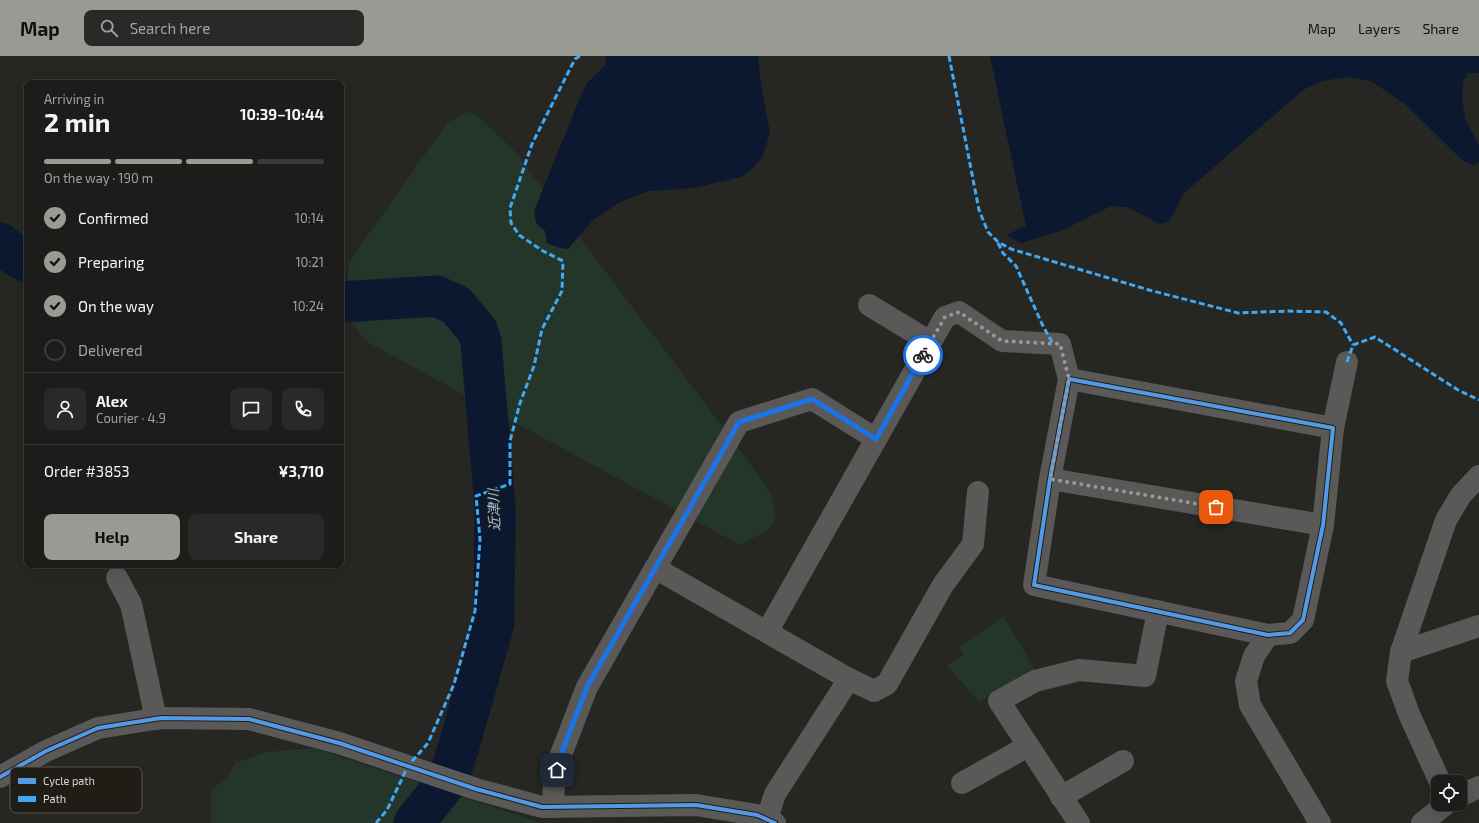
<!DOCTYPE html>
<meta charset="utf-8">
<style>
:root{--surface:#1c1c1a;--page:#292927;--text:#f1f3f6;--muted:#a0a1a2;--line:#3a3a39;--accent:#9a9a95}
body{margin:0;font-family:"Exo 2","Noto Sans JP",sans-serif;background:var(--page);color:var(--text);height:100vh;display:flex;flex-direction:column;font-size:15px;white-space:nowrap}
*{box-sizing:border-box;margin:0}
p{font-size:13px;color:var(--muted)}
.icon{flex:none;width:22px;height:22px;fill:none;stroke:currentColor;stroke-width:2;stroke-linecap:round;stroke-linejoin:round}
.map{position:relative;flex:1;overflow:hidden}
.details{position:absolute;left:24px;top:24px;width:320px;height:488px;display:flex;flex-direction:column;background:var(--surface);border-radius:8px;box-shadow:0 4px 16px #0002,0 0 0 1px var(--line)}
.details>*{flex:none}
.fabs{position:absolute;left:1431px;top:719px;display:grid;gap:8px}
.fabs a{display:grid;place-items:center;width:36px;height:36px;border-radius:8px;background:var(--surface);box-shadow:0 4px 16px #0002,0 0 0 1px var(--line);font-size:20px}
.pin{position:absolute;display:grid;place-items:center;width:34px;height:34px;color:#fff;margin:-17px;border-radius:8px;box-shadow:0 2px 6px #0006}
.courier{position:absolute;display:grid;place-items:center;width:40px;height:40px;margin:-20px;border:3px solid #1a73e8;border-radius:50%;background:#fff;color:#222;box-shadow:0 1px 5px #0007}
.headline em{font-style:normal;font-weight:700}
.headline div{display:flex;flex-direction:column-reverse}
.headline{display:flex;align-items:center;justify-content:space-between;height:68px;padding:0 20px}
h1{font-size:26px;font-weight:700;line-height:30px}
.bar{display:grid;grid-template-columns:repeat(4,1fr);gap:6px 4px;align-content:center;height:48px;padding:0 20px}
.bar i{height:5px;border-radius:3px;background:var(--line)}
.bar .selected{background:var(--accent)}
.bar p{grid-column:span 4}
.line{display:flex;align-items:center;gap:10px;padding:0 20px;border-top:1px solid var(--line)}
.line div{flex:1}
.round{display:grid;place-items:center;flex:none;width:42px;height:42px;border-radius:8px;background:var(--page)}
ol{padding:0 20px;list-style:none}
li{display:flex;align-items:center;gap:12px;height:44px}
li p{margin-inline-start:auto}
li .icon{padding:4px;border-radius:50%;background:var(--accent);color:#111;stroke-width:4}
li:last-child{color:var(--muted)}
li i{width:22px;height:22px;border:2px solid var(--line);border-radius:50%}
.button{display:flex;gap:8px;margin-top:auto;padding:8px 20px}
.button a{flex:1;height:46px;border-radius:8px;background:var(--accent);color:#111;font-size:16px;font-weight:700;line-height:46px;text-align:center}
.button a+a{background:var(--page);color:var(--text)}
header{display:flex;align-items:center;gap:24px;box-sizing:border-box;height:56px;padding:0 20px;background:var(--accent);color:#111}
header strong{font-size:19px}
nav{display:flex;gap:22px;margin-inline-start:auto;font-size:14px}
.search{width:280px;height:36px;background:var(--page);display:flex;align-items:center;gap:10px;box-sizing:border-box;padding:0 14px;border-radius:8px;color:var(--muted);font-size:15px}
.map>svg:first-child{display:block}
.green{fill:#233629}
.water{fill:#0b182f}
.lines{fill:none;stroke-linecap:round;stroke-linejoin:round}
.river{stroke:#0b182f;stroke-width:41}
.minor{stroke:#5b5958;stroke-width:22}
.quiet{stroke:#3fa9f5;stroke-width:3;stroke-dasharray:6 3;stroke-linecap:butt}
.cycleway-casing{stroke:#1f1d16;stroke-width:6}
.cycleway{stroke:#5399e6;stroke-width:4}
.done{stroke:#9a9a95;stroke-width:4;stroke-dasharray:0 7.2}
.route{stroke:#1a73e8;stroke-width:5}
.labels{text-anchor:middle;stroke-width:3;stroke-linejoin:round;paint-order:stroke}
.water-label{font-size:14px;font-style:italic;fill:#9fbff5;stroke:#1f1d16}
.key{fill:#1f1d16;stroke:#57554f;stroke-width:1}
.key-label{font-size:11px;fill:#d9d8d3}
</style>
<header>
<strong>Map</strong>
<div class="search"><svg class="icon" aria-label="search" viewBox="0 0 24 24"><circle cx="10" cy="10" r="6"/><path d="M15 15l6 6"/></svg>Search here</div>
<nav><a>Map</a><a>Layers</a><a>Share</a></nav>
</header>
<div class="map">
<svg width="1479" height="767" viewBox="0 0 1479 767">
<rect width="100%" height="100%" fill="#262622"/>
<g class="green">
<path d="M465 56 475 58 512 92 738 391 771 438 776 463 770 473 740 489 367 286 345 258 349 206 447 67Z"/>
<path d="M1004 560 1035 614 980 646 947 610 964 598 959 591Z"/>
<path d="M314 692 541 767H211V734L228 721 235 707 266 696Z"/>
</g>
<g class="water">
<path d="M608 0H758L761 29 770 77 762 102 750 115 741 121 693 132 649 135 620 146 592 165 568 193 560 192 547 187 545 175 536 167 534 155 580 42 587 27 606 8 605 1Z"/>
<path d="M990 0H1479V17H1468L1463 26 1462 42 1465 63 1479 89V106L1473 109 1463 105 1405 48 1371 25 1347 21 1322 25 1303 34 1183 138 1169 166 1160 168 1127 151 1111 150 1061 175 1021 187 1006 179 1026 170Z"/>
</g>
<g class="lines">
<g class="river">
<path d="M0 187 17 201 27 206"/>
<path d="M341 246 436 240 456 249 477 274 481 286 495 451 494 567 458 693 448 724 414 767"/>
</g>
<g class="minor">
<path d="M869 249 930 286"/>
<path d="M1069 323 1333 372 1323 469 1303 564 1290 577 1268 579 1034 529 1050 423Z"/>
<path d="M1333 372 1347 306"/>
<path d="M1050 423 1323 469"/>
<path d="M655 512 849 623 874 635 887 628 943 529 973 488 978 436"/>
<path d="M117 522 131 548 156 663"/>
<path d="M767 576 945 261 959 256 1002 285 1060 288 1069 323"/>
<path d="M1268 579 1254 600 1246 625 1250 649 1320 767"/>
<path d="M1401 596 1479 570"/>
<path d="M0 721 46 695 98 672 161 662 249 663 339 687 476 733 542 751 696 749 757 759 775 767"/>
<path d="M1440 726 1409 658 1397 625 1401 596 1446 464 1461 439 1479 420"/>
<path d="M962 727 1028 690"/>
<path d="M1460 740 1479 731"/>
<path d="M1061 741 1123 705"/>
<path d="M553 751 554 726 560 701 587 631 739 366 812 343 876 383"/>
<path d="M767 763 775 738 849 623"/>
<path d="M1079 767 999 645 1035 625 1079 614 1145 620 1158 555"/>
<path d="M1422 767 1446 748"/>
</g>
<g class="quiet">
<path d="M949 0 979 154 988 176 998 186 1011 193 1149 234 1238 257 1288 255 1326 256 1341 267 1353 289"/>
<path d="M998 187 1003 197 1016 210 1042 268 1053 288"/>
<path d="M1347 306 1353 289 1375 281 1458 334 1479 344"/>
<path d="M376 767 387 754 408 710 428 687 454 628 475 555 480 483 476 440 510 428V385L520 347 534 310 542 273 562 235 563 205 543 195 519 179 511 167 510 152 532 88 575 3 580 0"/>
</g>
<defs>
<g id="cycleway">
<path d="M1069 323 1333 372 1323 469 1303 564 1290 577 1268 579 1034 529 1050 423Z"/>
<path d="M0 721 46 695 98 672 161 662 249 663 339 687 476 733 542 751 696 749 757 759 775 767"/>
</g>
</defs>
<use href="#cycleway" class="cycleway-casing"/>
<use href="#cycleway" class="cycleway"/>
</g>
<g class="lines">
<path class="done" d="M923 299 945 261 959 256 1002 285 1060 288 1069 323 1050 423 1216 451"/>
<path class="route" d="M557 714 560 701 587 631 739 366 812 343 876 383 923 299"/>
</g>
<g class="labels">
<g class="water-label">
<text transform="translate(494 454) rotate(-92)" y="5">近津川</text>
</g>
</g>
<rect x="10" y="711" width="132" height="46" rx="6" class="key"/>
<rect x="18" y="722" width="18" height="6" fill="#5399e6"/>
<rect x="18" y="740" width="18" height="6" fill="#3fa9f5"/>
<g class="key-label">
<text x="43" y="729">Cycle path</text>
<text x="43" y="747">Path</text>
</g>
</svg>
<div class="fabs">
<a><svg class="icon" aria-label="locate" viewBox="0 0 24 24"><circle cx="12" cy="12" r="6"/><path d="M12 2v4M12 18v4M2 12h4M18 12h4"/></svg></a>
</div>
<div class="pin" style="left:1216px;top:451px;background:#ea580c"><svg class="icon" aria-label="bag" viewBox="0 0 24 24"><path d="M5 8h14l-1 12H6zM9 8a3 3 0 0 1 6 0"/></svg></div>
<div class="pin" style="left:557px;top:714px;background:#1f2937"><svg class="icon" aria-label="home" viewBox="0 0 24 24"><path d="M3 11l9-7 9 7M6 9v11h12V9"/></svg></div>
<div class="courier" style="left:923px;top:299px"><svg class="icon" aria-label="bike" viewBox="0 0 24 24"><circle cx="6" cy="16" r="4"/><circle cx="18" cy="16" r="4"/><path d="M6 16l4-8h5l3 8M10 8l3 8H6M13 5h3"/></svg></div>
<section class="details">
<div class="headline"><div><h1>2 min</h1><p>Arriving in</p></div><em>10:39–10:44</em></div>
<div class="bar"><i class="selected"></i><i class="selected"></i><i class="selected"></i><i></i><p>On the way · 190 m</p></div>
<ol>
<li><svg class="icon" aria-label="check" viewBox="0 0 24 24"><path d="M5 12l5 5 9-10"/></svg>Confirmed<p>10:14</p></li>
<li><svg class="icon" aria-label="check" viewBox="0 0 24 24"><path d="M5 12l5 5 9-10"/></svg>Preparing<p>10:21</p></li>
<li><svg class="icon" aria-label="check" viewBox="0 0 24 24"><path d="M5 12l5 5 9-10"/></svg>On the way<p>10:24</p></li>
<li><i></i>Delivered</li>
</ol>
<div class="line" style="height:72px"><a class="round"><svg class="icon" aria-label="person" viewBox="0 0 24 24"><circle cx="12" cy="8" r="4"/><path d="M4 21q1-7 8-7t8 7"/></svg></a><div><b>Alex</b><p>Courier · 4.9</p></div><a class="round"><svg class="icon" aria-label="chat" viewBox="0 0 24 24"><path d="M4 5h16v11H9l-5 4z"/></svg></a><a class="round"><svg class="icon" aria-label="phone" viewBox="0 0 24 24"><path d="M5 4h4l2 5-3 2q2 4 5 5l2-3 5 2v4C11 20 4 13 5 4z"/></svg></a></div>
<div class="line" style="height:52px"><div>Order #3853</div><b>¥3,710</b></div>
<div class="button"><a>Help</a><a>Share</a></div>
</section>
</div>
